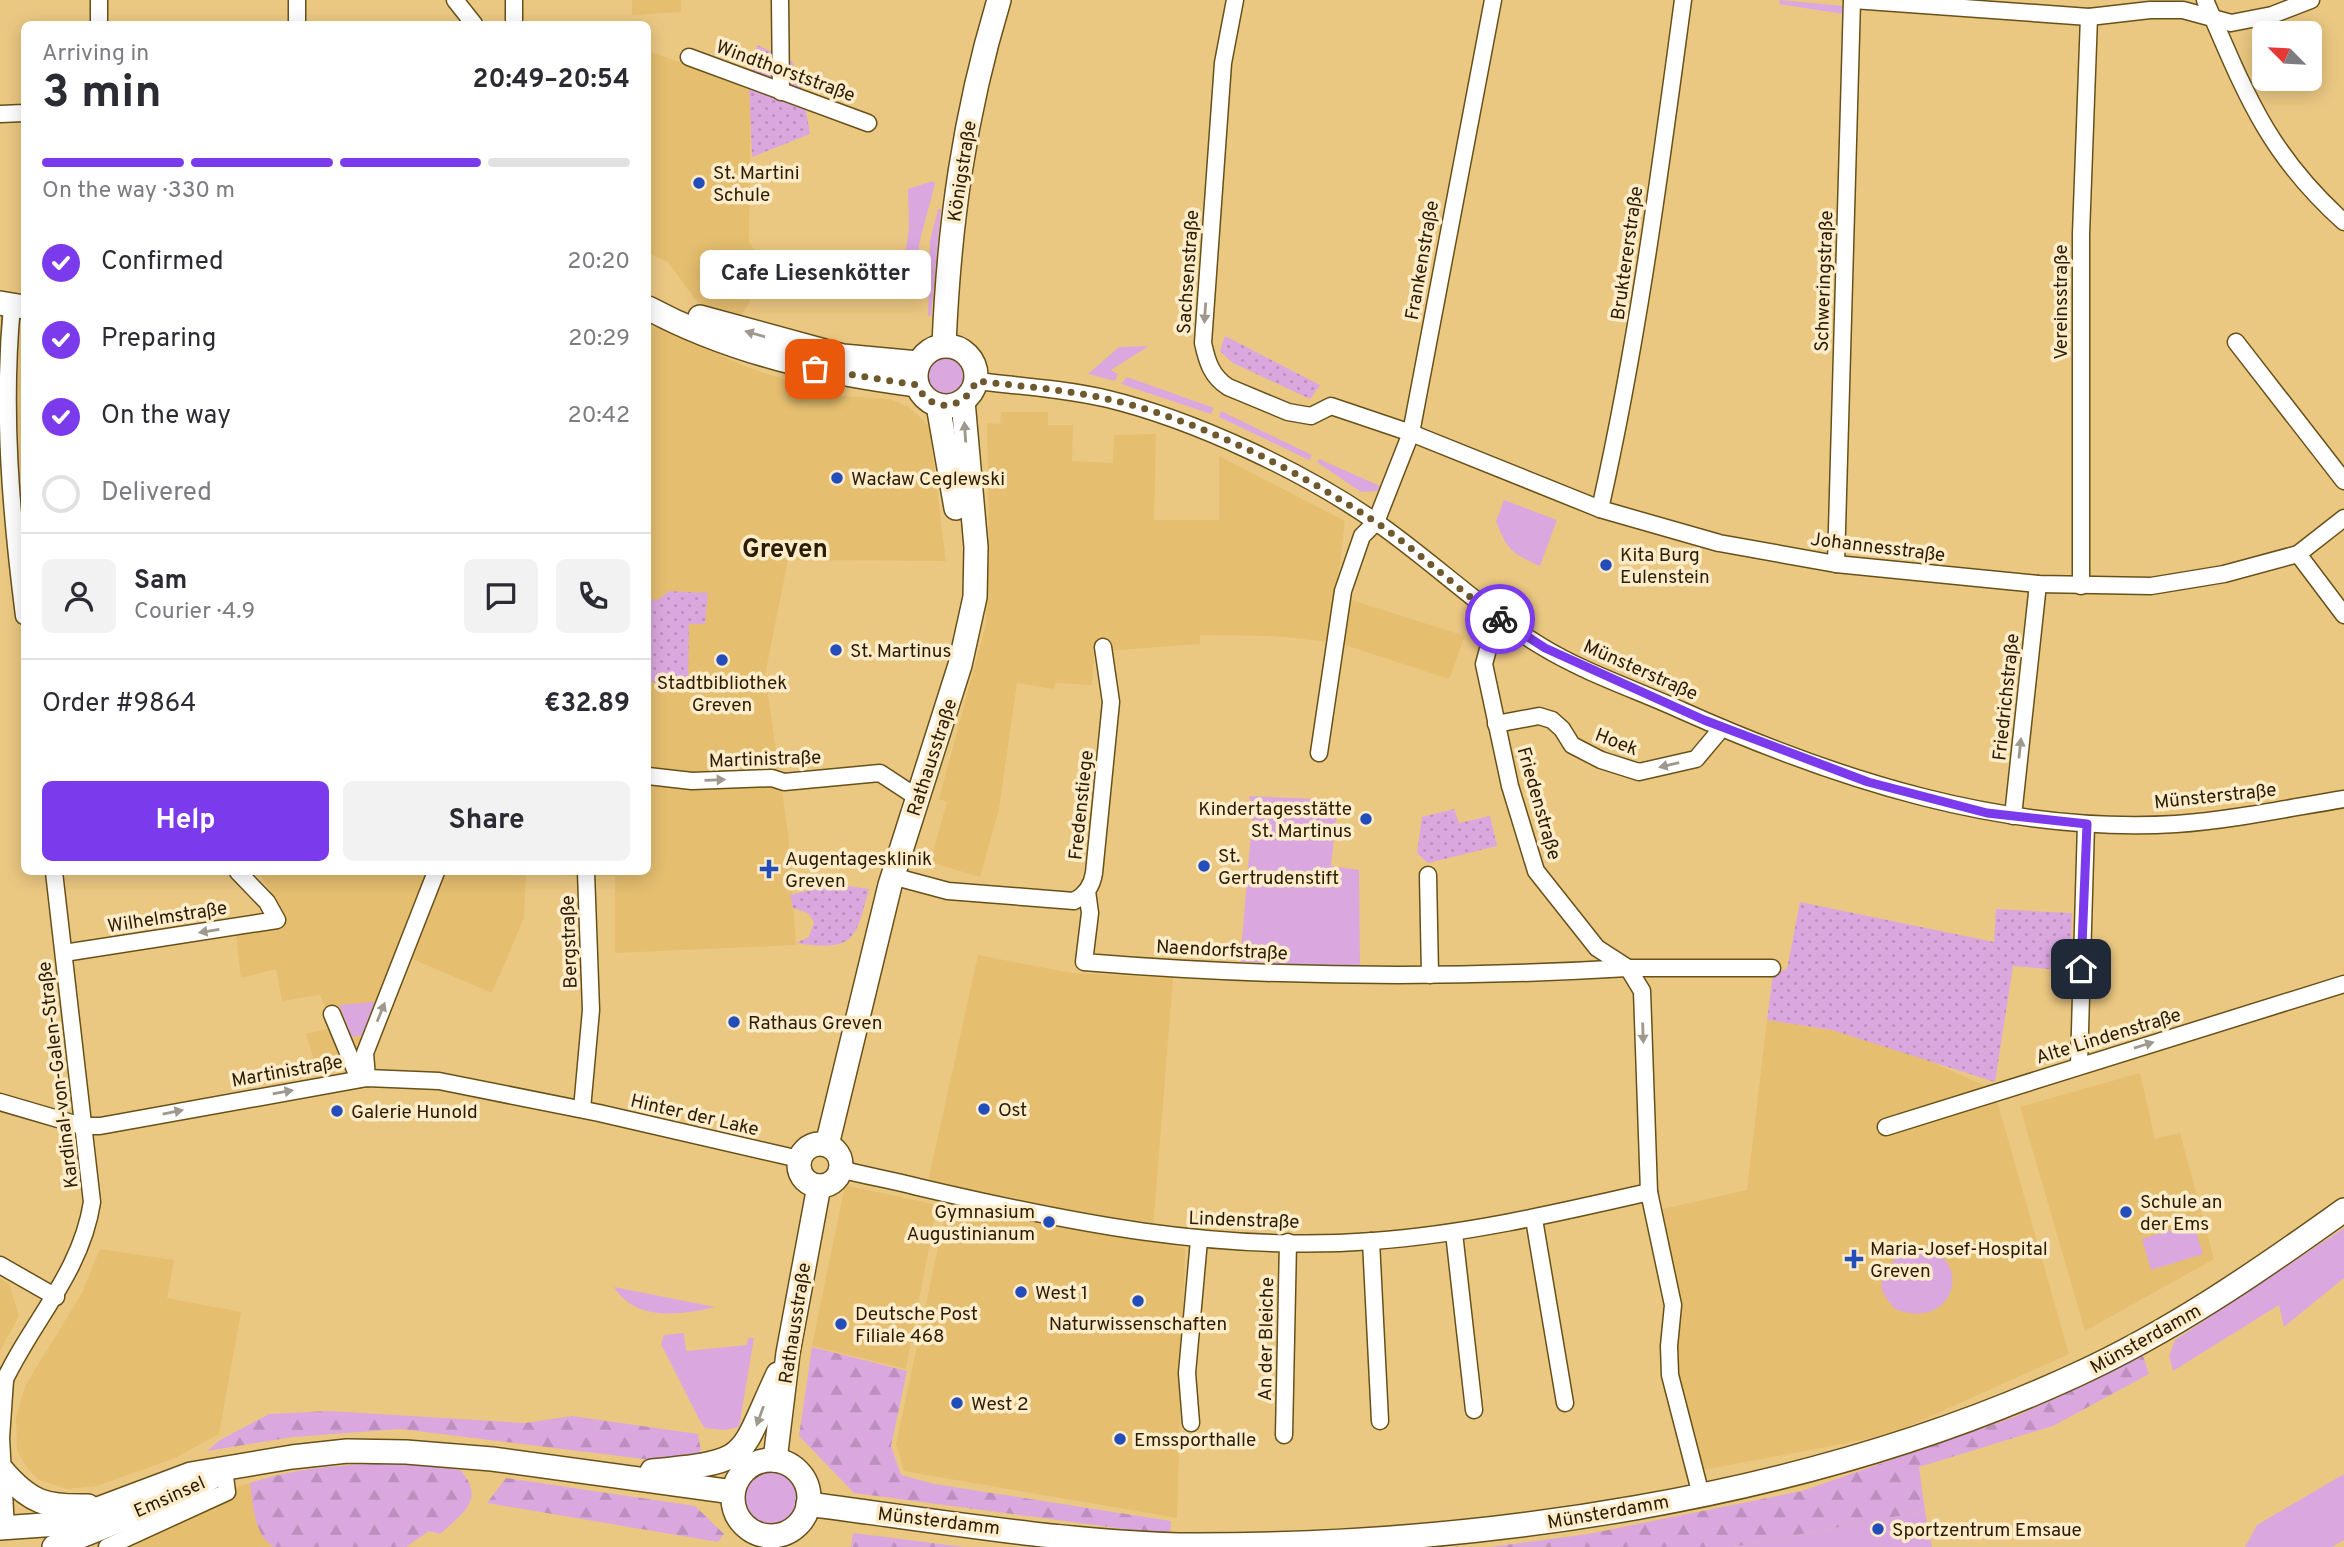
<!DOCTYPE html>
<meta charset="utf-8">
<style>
:root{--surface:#fff;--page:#f2f2f3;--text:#2b2b33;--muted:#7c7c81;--line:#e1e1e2;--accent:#7c3aed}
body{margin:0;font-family:Overpass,sans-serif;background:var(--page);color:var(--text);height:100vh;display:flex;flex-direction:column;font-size:26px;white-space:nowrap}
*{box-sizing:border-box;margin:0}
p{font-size:23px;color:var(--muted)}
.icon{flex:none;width:38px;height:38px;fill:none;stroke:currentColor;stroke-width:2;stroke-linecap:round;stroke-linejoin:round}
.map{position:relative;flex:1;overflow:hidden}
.drawer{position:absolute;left:21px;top:21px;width:630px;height:854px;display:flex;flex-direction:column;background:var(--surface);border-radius:10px;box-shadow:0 4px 18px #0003}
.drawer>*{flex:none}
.needle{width:46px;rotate:294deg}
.buttons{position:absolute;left:2252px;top:21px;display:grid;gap:14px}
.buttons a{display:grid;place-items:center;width:70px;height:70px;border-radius:10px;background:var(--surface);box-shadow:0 4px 18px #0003;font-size:35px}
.pin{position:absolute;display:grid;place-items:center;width:60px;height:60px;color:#fff;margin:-30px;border-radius:14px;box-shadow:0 4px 10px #0006}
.courier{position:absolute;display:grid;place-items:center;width:70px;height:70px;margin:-35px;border:5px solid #7c3aed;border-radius:50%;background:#fff;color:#222;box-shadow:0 2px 9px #0007}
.bubble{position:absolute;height:49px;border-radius:10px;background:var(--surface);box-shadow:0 4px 18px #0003;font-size:23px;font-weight:700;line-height:49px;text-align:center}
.summary em{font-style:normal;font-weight:700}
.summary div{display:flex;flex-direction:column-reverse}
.summary{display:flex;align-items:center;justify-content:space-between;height:119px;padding:0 21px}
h1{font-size:46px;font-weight:700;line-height:52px}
.bar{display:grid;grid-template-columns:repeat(4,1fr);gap:10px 7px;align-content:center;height:84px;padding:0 21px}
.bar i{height:9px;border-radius:5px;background:var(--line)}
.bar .current{background:var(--accent)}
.bar p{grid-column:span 4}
.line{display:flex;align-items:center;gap:18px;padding:0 21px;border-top:2px solid var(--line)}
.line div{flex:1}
.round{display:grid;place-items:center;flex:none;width:74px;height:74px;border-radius:10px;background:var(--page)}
ol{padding:0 21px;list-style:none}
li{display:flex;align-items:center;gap:21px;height:77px}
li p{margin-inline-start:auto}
li .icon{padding:7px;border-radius:50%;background:var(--accent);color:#fff;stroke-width:4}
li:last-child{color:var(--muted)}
li i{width:38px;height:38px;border:4px solid var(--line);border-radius:50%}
.primary-button{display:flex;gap:14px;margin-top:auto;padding:14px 21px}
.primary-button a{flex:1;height:80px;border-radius:10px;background:var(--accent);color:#fff;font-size:28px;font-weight:700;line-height:80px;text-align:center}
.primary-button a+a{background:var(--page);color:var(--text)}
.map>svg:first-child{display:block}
.built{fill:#e5be6f}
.green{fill:#dba7df}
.forest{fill:url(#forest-firs)}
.park{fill:url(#park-dots)}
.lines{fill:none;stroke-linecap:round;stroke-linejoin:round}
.street-casing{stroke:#685019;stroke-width:19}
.secondary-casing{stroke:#685019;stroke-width:26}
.street{stroke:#fff;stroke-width:16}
.secondary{stroke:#fff;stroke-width:23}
.oneway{fill:#9f998d}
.done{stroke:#6e592e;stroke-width:7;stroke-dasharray:0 12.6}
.route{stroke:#7c3aed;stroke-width:9}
.poi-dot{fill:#224dbb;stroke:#fdecca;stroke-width:2.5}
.labels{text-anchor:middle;stroke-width:7;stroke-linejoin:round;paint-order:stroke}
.street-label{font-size:19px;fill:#2a1d01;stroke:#fdecca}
.poi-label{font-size:19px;fill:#2a1d01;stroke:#fdecca;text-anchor:start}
.district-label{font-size:26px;font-weight:bold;fill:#2a1d01;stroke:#fdecca}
</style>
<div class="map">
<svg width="2344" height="1547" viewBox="0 0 2344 1547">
<defs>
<pattern id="forest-firs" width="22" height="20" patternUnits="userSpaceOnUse" patternTransform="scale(1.75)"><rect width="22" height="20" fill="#dba7df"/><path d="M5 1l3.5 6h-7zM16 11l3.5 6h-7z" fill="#bc8fbe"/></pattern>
<pattern id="park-dots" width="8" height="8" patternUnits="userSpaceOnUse" patternTransform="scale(1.75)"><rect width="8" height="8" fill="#dba7df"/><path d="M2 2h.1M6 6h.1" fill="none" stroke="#bc8fbe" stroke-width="1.8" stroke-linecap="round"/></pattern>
</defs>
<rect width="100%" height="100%" fill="#ebc882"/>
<g class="built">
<path d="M632 0H681V12L632 15Z"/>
<path d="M648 51 751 87 749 242 767 269 742 315 698 303 668 262 648 253Z"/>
<path d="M648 325 675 334 744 366 816 390 842 396 890 399 909 407 929 426 946 561 788 560 765 675 788 832 796 945 615 953V876H567L565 872H648Z"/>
<path d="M1001 412H1048V425H1073L1072 461 1113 463 1114 435 1156 434 1154 520H1219V456L1345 521 1336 595 1465 636 1449 679 1339 643 1274 636 1200 635V644L1094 652 1092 685 1056 683 1053 689 1017 683 999 809 980 877 930 862 947 802 939 799 986 624 989 522 987 423 1000 424Z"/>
<path d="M268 872H534L526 873 524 918 492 993 410 958 373 1058 318 1073 306 1034 333 1027 320 995 282 1001 276 969 241 978 236 934 275 928 283 911 260 875Z"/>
<path d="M978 955 1072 973 1173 978 1152 1242 1185 1248 1177 1518 904 1471 896 1444 948 1201 925 1195Z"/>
<path d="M1767 1020 1877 1037 1994 1090 2069 1354 1889 1435 1703 1470 1678 1378 1677 1307 1654 1211 1747 1190Z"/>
<path d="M2140 1073 2155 1139 2180 1133 2214 1259 2085 1331 2020 1107Z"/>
<path d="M845 1185 937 1205 906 1369 812 1346Z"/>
<path d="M100 1249 174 1260 167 1298 241 1312 219 1434 175 1458 97 1486 67 1489 39 1480 28 1469 17 1451 16 1418 25 1386 82 1293Z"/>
<path d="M0 1278 9 1284 19 1316 0 1351Z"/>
<path d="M250 1483 275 1547H97L94 1540 201 1498Z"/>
</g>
<g class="green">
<path d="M1780 0 1844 6 1843 14 1779 4Z"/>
<path d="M933 181 935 184 919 244 917 289 913 295 900 289 909 228 908 189Z"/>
<path d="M938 209H941L931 316H928L930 241Z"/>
<path d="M1149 346 1111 370 1118 374 1115 381 1088 374 1119 347Z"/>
<circle cx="946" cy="376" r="19"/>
<path d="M1127 377 1214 408 1211 414 1121 384Z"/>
<path d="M1221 411 1312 455 1309 460 1219 417Z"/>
<path d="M1319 459 1380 486 1377 491 1361 492 1317 462Z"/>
<path d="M1504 500 1557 520 1540 566C1511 553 1507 550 1496 521Z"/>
<path d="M1249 796 1338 800 1331 866 1359 870 1360 967 1240 962 1253 809Z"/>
<path d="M373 1002 376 1004 363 1035 352 1037 339 1005Z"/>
<path d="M2193 1223 2203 1254 2151 1270 2142 1239Z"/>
<path d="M2344 1228V1278L2284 1327 2279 1305 2173 1371 2169 1356 2175 1340Z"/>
<path d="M1919 1245C1976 1257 1955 1333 1895 1309 1876 1288 1878 1279 1895 1259 1903 1250 1907 1246 1919 1245Z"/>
<path d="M614 1287 715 1307C681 1315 636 1322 614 1287Z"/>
<path d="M684 1333 686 1351 747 1345 748 1338H754L739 1427 725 1430 705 1428 701 1423 661 1344 664 1335Z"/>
<circle cx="770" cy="1499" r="28"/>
<path d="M2344 1474V1540L2332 1547H2245L2257 1525Z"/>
<path d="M1925 1511 1932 1547H1733Z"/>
</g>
<g class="forest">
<path d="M812 1347 907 1371 891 1446 901 1475 934 1484 1171 1521 1170 1535 854 1493 799 1436Z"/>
<path d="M2143 1356 2149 1374 2053 1426 1919 1467 1925 1511 1733 1547H1489L1588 1534 1802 1491 2017 1416Z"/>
<path d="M329 1411 525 1423 572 1416 698 1434 702 1459 668 1462 401 1429 293 1437 207 1451 220 1440 269 1414Z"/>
<path d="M406 1463 460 1470C487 1499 462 1514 440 1534L429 1531 406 1547H274C254 1536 253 1504 250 1483 301 1466 352 1464 406 1463Z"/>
<path d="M506 1478 695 1506 724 1534 718 1542 487 1503Z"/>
<path d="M853 1533 964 1547H851Z"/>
</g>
<g class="park">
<path d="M757 45 792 61 803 94 810 134 752 157 749 85Z"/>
<path d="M1225 336 1320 385 1310 399 1233 363 1220 351Z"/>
<path d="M669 591 708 593 705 624H689L688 683 648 682V601L659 599Z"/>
<path d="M1454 809 1459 823 1490 816 1497 846 1428 863 1417 853 1422 817Z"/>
<path d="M834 884 869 889C855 939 856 952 796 943L809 937 814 922 808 913 793 908 790 895Z"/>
<path d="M1800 902 1994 942 1996 909 2072 913 2070 971 2013 966 1995 1082 1832 1030 1767 1020 1773 974 1787 969Z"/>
</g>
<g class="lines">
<defs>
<g id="street">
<path d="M99 0V24"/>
<path d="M297 0V24"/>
<path d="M455 0 474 24"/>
<path d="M514 0V24"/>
<path d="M780 0 781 92"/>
<path d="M1235 0 1223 63 1203 343C1207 361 1211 376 1228 387L1288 412 1311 416 1331 406 1411 433 1600 509 1719 543 1836 564 2038 584 2151 586 2224 574 2298 554 2344 518"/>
<path d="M1853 0 2089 17 2150 10H2183L2231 23 2272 15 2311 0"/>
<path d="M2205 0C2245 92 2267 153 2344 222"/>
<path d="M689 57 868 123"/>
<path d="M0 114 24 113"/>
<path d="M12 306C2 411 11 513 24 616"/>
<path d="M2236 342 2344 481"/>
<path d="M976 381C1020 386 1065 389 1108 399 1194 420 1303 471 1376 522 1432 561 1482 610 1541 646 1585 673 1637 690 1683 711 1838 780 2004 834 2176 824 2232 820 2289 808 2344 799"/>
<path d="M1600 509C1638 341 1660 171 1683 0"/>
<path d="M2298 554 2344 615"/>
<path d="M1836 564 1852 0"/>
<path d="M2081 586V234L2089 17"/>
<path d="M1497 616 1484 664 1510 786 1536 871 1597 948 1628 968H1772"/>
<path d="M1496 724 1539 716 1552 720 1562 729 1572 745 1601 760 1639 772 1696 759 1722 728"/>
<path d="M1319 753 1343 591 1362 536 1376 522 1411 433 1493 0"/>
<path d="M648 776 692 781 772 778 784 782 880 773 918 798"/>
<path d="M2013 816 2038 584"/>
<path d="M1428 875 1430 975"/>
<path d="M892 876 948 891 1074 901C1086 895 1092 886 1094 873L1111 702 1103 647"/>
<path d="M1087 891 1090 913 1084 962C1265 977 1446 979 1628 968"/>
<path d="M64 953 277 920 267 902 238 872"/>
<path d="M1628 968 1642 991 1649 1192 1673 1305 1669 1346 1670 1375 1701 1495"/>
<path d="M332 1014 359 1079"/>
<path d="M2079 1065 2086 824"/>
<path d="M367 1078 365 1053 436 872"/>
<path d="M0 1102 82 1126H100L367 1078 439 1081 599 1113 799 1159"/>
<path d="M582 1109 591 1010 586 872"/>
<path d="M1886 1127 2344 984"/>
<path d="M840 1169C866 1176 892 1180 918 1187 1067 1222 1219 1253 1373 1241 1467 1234 1557 1213 1649 1192"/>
<path d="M1534 1219 1565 1403"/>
<path d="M1454 1233 1474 1410"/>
<path d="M1371 1241 1380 1421"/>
<path d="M0 1265 56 1297"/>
<path d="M5 1380 1 1438 6 1529"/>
<path d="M0 1390C28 1325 81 1275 92 1202L54 872"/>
<path d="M1191 1423 1187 1373 1199 1240"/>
<path d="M1284 1435 1288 1242"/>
<path d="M107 1547 227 1492 224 1469"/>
</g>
<g id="secondary">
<path d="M0 303 24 307"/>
<path d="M648 308C732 353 824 373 917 385"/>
<path d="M700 317 843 356 918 363"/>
<path d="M944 345C949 225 964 116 999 0"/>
<circle cx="946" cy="376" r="30"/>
<path d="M938 405 956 508"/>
<circle cx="820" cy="1165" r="21"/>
<path d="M827 1145 890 885 960 665 975 597 976 547 963 401"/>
<path d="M775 1460 788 1353 819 1186"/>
<circle cx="771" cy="1498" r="38"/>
<path d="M2 1470C30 1503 46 1507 88 1506"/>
<path d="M652 1471C753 1461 737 1461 778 1374"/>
<path d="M808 1504C930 1520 1054 1541 1178 1545 1474 1547 1805 1500 2076 1375 2172 1331 2259 1271 2344 1210"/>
<path d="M0 1528 58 1524 191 1474 292 1457 347 1451 406 1452 492 1459 733 1492"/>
<path d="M54 1547 187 1493 215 1475"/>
</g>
</defs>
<use href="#street" class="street-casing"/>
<use href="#secondary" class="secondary-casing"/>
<use href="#street" class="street"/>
<use href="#secondary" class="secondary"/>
</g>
<defs><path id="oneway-solid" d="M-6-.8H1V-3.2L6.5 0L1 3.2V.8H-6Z" transform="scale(1.75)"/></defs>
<g class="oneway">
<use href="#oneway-solid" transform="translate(1205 313) rotate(94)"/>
<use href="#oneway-solid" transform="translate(755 334) rotate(-164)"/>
<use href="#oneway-solid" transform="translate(965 432) rotate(-94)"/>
<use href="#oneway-solid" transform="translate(2020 748) rotate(-84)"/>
<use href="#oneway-solid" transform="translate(1669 765) rotate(167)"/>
<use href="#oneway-solid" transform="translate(715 780) rotate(-2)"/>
<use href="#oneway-solid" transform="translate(209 931) rotate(171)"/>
<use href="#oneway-solid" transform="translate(381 1012) rotate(-68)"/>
<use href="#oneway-solid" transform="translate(1643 1033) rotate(88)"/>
<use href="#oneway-solid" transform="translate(2144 1045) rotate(-17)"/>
<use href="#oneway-solid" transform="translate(283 1092) rotate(-10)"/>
<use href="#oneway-solid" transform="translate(173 1112) rotate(-11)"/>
<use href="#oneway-solid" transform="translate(760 1416) rotate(110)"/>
</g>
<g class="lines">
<path class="done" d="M815 369 917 385C931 415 965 410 976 381 1018 386 1061 389 1103 398 1196 418 1295 469 1374 521 1418 550 1456 589 1500 619"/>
<path class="route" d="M1500 619 1545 648 1704 720 1868 782 1987 813 2087 824 2081 969"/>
</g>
<g class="poi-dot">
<circle cx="699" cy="183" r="7"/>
<circle cx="837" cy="478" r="7"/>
<circle cx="1606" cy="565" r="7"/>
<circle cx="836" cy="650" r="7"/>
<circle cx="722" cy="660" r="7"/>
<circle cx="1366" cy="819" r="7"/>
<circle cx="1204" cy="866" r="7"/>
<path d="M765.5 858.5h7v7h7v7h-7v7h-7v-7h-7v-7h7z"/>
<circle cx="734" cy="1022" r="7"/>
<circle cx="984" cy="1109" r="7"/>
<circle cx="337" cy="1111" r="7"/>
<circle cx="2126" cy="1212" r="7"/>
<circle cx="1049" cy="1222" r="7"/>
<path d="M1850.5 1248.5h7v7h7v7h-7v7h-7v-7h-7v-7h7z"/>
<circle cx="1021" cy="1292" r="7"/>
<circle cx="1138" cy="1301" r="7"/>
<circle cx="841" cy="1324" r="7"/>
<circle cx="957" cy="1403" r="7"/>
<circle cx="1120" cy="1439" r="7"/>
<circle cx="1878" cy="1529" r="7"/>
</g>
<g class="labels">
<g class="street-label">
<text transform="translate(786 70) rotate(20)" y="7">Windthorststraße</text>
<text transform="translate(961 171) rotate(-81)" y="7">Königstraße</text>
<text transform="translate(1626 253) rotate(-82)" y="7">Bruktererstraße</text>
<text transform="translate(1421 260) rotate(-80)" y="7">Frankenstraße</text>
<text transform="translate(1187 272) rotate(-86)" y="7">Sachsenstraße</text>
<text transform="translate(1823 281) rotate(-88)" y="7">Schweringstraße</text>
<text transform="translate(2060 302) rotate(-90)" y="7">Vereinsstraße</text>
<text transform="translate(1878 546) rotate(7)" y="7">Johannesstraße</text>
<text transform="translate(1641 669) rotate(24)" y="7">Münsterstraße</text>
<text transform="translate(2005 697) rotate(-84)" y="7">Friedrichstraße</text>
<text transform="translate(1617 741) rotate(21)" y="7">Hoek</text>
<text transform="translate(931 757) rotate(-72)" y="7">Rathausstraße</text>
<text transform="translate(765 758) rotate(-2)" y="7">Martinistraße</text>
<text transform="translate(2215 795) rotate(-6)" y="7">Münsterstraße</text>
<text transform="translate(1540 803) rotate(74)" y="7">Friedenstraße</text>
<text transform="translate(1080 805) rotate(-84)" y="7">Fredenstiege</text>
<text transform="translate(167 916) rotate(-9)" y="7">Wilhelmstraße</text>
<text transform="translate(568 942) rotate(-92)" y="7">Bergstraße</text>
<text transform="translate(1222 949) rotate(3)" y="7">Naendorfstraße</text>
<text transform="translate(2108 1035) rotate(-17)" y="7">Alte Lindenstraße</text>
<text transform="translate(287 1070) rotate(-10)" y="7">Martinistraße</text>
<text transform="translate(57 1075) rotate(-97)" y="7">Kardinal-von-Galen-Straße</text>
<text transform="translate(695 1114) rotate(13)" y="7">Hinter der Lake</text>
<text transform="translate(1244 1219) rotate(2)" y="7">Lindenstraße</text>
<text transform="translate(794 1323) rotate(-81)" y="7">Rathausstraße</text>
<text transform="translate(2145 1338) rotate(-29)" y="7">Münsterdamm</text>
<text transform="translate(1265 1339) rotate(-89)" y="7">An der Bleiche</text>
<text transform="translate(169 1496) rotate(-24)" y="7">Emsinsel</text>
<text transform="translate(1608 1511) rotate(-10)" y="7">Münsterdamm</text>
<text transform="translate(939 1520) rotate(7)" y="7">Münsterdamm</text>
</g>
<g class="poi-label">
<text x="713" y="179">St. Martini<tspan x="713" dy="22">Schule</tspan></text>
<text x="851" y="485">Wacław Ceglewski</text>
<text x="1620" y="561">Kita Burg<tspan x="1620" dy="22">Eulenstein</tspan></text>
<text x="850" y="657">St. Martinus</text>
<text x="722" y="689" text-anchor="middle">Stadtbibliothek<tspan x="722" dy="22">Greven</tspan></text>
<text x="1352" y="815" text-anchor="end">Kindertagesstätte<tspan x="1352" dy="22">St. Martinus</tspan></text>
<text x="1218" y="862">St.<tspan x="1218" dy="22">Gertrudenstift</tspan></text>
<text x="785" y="865">Augentagesklinik<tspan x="785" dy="22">Greven</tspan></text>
<text x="748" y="1029">Rathaus Greven</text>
<text x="998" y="1116">Ost</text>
<text x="351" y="1118">Galerie Hunold</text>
<text x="2140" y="1208">Schule an<tspan x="2140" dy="22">der Ems</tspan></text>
<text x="1035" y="1218" text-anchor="end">Gymnasium<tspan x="1035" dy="22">Augustinianum</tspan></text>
<text x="1870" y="1255">Maria-Josef-Hospital<tspan x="1870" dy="22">Greven</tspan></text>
<text x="1035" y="1299">West 1</text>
<text x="855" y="1320">Deutsche Post<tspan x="855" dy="22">Filiale 468</tspan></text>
<text x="1138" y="1330" text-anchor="middle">Naturwissenschaften</text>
<text x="971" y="1410">West 2</text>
<text x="1134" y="1446">Emssporthalle</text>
<text x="1892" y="1536">Sportzentrum Emsaue</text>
</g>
<g class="district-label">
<text x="785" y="557">Greven</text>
</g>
</g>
</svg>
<div class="buttons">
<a><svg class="needle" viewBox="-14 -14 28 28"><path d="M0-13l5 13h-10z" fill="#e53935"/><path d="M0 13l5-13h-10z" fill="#7c7c81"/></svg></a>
</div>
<div class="pin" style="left:815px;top:369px;background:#ea580c"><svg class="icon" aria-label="bag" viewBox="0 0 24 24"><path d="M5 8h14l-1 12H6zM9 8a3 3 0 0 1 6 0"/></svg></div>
<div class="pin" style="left:2081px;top:969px;background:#1f2937"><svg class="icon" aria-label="home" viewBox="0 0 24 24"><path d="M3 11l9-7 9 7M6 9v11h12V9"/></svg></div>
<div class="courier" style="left:1500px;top:619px"><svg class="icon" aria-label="bike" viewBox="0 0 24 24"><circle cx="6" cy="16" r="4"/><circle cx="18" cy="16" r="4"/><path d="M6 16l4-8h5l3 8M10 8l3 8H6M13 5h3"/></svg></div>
<div class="bubble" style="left:700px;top:250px;width:231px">Cafe Liesenkötter</div>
<section class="drawer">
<div class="summary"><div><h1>3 min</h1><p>Arriving in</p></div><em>20:49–20:54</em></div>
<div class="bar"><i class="current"></i><i class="current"></i><i class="current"></i><i></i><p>On the way · 330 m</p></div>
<ol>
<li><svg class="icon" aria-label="check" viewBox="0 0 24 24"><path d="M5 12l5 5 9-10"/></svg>Confirmed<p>20:20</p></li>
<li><svg class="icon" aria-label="check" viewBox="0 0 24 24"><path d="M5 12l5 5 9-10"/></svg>Preparing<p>20:29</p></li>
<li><svg class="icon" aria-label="check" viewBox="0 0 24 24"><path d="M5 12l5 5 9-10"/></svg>On the way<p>20:42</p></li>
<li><i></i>Delivered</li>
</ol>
<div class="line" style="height:126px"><a class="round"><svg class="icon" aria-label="person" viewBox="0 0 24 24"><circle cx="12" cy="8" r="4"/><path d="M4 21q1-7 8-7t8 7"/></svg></a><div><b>Sam</b><p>Courier · 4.9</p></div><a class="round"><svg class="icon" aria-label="chat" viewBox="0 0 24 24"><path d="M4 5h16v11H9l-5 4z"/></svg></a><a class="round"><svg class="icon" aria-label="phone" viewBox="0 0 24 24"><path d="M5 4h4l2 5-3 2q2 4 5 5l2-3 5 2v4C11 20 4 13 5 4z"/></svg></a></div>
<div class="line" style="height:91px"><div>Order #9864</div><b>€32.89</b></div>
<div class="primary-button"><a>Help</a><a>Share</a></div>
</section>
</div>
